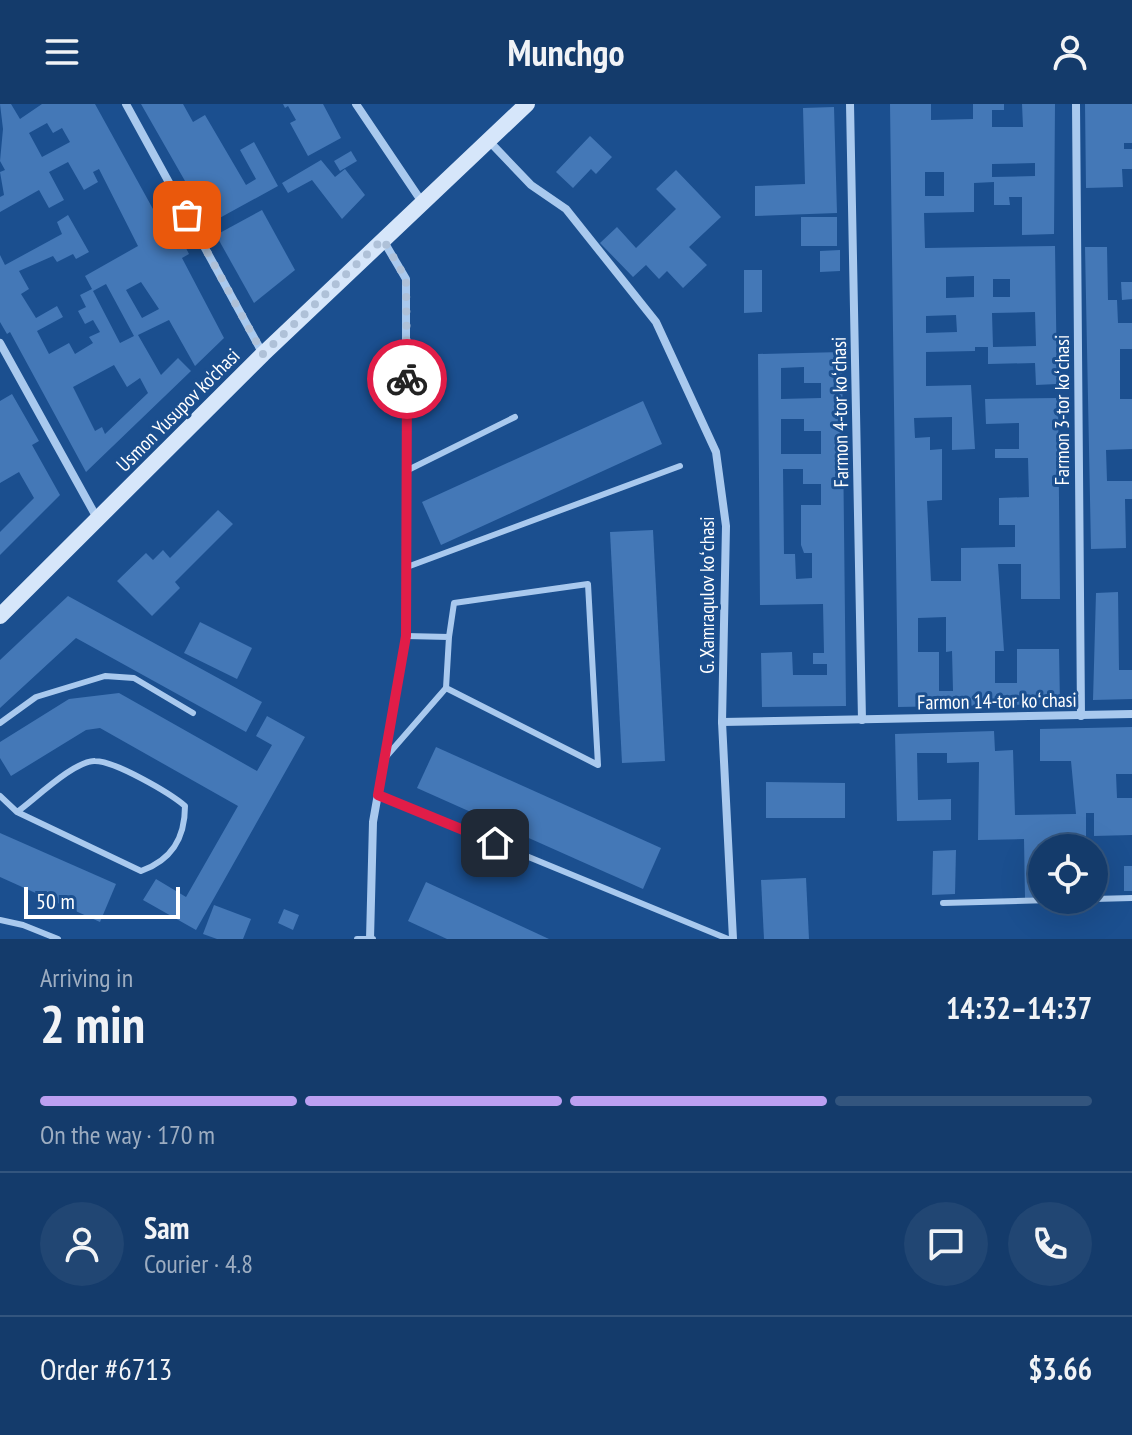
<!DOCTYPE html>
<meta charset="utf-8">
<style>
:root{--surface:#143b6b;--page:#214673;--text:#f1f3f6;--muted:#9dadc1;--line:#33557e;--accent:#bca0f2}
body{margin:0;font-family:"PT Sans Narrow",sans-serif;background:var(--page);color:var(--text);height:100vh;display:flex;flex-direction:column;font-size:30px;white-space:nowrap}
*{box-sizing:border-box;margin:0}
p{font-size:26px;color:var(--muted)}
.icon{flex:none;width:44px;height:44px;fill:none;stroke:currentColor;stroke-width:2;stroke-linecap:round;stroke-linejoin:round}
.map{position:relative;height:835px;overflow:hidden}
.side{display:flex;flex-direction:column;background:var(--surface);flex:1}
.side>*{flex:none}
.buttons{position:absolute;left:1028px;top:730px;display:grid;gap:16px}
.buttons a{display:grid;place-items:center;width:80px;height:80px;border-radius:50%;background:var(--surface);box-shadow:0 8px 32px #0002,0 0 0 2px var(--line);font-size:40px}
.scale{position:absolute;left:24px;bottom:20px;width:156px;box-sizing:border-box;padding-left:8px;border:4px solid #fff;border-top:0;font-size:22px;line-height:28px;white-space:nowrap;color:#fff;-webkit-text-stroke:6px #1b4f8f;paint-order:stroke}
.pin{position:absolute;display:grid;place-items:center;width:68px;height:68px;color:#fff;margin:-34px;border-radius:16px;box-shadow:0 4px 12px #0006}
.courier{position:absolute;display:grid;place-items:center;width:80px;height:80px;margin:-40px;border:6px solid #e11d48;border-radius:50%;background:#fff;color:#222;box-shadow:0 2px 10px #0007}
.headline em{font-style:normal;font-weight:800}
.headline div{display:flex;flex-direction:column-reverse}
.headline{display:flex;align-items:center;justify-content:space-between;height:136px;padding:0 40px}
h1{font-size:52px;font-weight:800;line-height:60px}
.bar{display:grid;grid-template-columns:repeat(4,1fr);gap:12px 8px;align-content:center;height:96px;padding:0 40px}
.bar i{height:10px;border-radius:6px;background:var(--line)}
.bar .selected{background:var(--accent)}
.bar p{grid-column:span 4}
.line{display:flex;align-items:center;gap:20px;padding:0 40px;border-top:2px solid var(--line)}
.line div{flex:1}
.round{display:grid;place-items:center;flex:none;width:84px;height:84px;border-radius:42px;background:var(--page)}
header{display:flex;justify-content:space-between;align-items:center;height:104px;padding:0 40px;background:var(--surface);font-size:36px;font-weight:800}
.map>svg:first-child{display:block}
.building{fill:#4478b7;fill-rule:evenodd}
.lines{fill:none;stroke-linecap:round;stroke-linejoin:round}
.service{stroke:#a9c9ee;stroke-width:6}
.minor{stroke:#a9c9ee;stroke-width:8}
.secondary{stroke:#d6e6fa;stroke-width:16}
.done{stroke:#afc1d8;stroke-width:8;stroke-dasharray:0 14.4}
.route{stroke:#e11d48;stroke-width:10}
.labels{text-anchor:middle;stroke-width:6;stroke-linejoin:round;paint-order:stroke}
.street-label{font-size:20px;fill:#fff;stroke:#1b4f8f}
</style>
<header><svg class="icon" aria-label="menu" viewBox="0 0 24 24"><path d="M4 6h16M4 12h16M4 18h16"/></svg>Munchgo<svg class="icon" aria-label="person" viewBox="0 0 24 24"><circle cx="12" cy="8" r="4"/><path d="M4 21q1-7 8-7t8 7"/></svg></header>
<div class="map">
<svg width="1132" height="835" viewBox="0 0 1132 835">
<rect width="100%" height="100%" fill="#1b4f8f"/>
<g class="building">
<path d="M0 0H11L20 15 42 0H95L174 143 183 138 189 150 182 154 224 234 195 262 169 216 138 231 161 271 178 254 191 267 86 368 10 228 7 230 0 218V151L5 161 62 130 57 118 68 111 89 148 76 155 73 150 57 158 53 152 19 167 29 185 21 190 36 214 57 202 63 213 37 227 49 250 69 239 75 250 93 239 89 233 100 228 93 216 85 220 78 207 86 203 80 191 92 185 85 172 138 142 99 65 93 68 98 78 84 86 68 58 49 68 64 96 49 104 39 86 0 108V93L4 91 0 68 5 66 0 57 3 25ZM47 19 53 29 62 24 70 38 42 53 29 29ZM141 178 159 205 142 214 126 186ZM106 180 134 232 120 239 93 187ZM114 261 127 283 140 274 148 289 105 330 102 323 95 327 73 283Z"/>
<path d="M141 0H183L193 18 205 11 246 81 256 75 240 46 254 38 278 82 205 122 181 79 185 77Z"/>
<path d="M283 0H323L341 34 308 52 290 19 296 16 288 2 285 4Z"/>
<path d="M890 0H931V16L973 15V0H1004V6H992V23H1023L1022 0H1055L1054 130 1022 131V93H1009L1010 101H994V78L974 79V108L924 109 925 144 1055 142 1057 280 1036 281 1035 259 988 260V243H975V247L926 248V282L971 281 975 345 952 346V313L914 314 915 334 930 333V346L942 345V396L927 397 931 477H961V444L1015 443V421H999V394L1029 393 1028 354H995V345H1019V319L986 320 985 295 1058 294 1060 495H1021V460H998L1004 547H995V579H1017V545H1059L1060 600 898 603ZM1035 59V72L992 73V60ZM925 68H944V92H925ZM974 172V193L946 194V173ZM993 175H1010V193H993ZM1035 208 1036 242 993 243 992 209ZM956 211 957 228 926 229V212ZM946 513V548L952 547 953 587H939V548H918V514Z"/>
<path d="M1085 0H1132V39H1124V45H1132V65H1122L1123 83 1086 84Z"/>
<path d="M834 3 837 109 755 112V82L805 80 803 4Z"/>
<path d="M590 32 612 53 596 70 591 65 573 84 556 68Z"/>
<path d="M351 47 357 57 340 67 334 57Z"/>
<path d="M321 56 335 73 345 65 365 91 342 115 312 76 288 89 282 79Z"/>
<path d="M676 66 721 113 689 143 707 161 683 184 667 167 659 175 646 161 633 173 600 139 617 123 636 144 676 105 656 85Z"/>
<path d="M262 106 295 166 254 199 216 131Z"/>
<rect x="801" y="113" width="36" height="29"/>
<path d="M1085 143H1107L1108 196H1117L1118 219H1132V245H1120V295H1132V345L1106 346 1107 377H1132V395H1125L1126 444 1091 445Z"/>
<path d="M840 146V167L820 168V147Z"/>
<path d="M744 166H762V208L744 209Z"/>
<path d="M1121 178H1132V195L1122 196Z"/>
<path d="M842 248 846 602 762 603 761 549 792 548 793 571H827V560H813V549H824L823 500 760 501 758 250ZM804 263V279H821V294L781 295V264ZM781 315H804V327H821V350H781ZM783 365H803V380H821V401H801V441L804 449H812V474L796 475 795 450H784Z"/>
<path d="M12 290 39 337 32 341 60 391 0 451V428L34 394 19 368 0 379V297Z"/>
<path d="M643 297 662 340 441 441 422 398Z"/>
<path d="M218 406 233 420 175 478 180 484 152 512 117 477 146 449 153 456 163 446 170 454Z"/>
<path d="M653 426 665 657 622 659 610 428Z"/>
<path d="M1118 488 1119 566H1132V595L1093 596 1096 489Z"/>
<path d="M68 492 262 598 246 628 76 534 0 604V556Z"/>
<path d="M200 518 252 544 237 575 184 549Z"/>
<path d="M119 589 257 667 272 641 256 632 267 612 305 633 196 826 143 796 156 775 186 793 238 702 100 624 86 626 11 672 0 654V638L69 595Z"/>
<path d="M1132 623V670H1116L1117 694H1132V731L1094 732V709H1086V744H1042V793L1025 794 1024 735 978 736 979 658 947 659V649H917L918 696 951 695V716L897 717 895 630 994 627 995 647 1013 646 1015 711 1076 710 1071 657H1040V625Z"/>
<path d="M436 643 661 744 643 785 417 684Z"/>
<path d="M766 678 845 679V714H766Z"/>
<path d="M0 729 116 780 100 818 0 773Z"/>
<path d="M956 746 955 790 932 791 933 747Z"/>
<rect x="1124" y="762" width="8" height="25"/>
<path d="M806 774 809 835H764L761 776Z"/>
<path d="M426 778 549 835H447L408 817Z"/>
<path d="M214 801 251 815 243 835H217L203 830Z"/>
<path d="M284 805 299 811 293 826 278 819Z"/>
</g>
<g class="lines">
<g class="service">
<path d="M408 366 515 313"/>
<path d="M407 463 680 362"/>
<path d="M406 532 449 533 454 499 588 480 598 661 446 584 449 533"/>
<path d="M0 619 36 593 105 572 134 574 193 609"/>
<path d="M385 654 446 584"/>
<path d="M378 691 728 835"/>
<path d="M0 692 17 708 141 767C172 756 185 734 185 702 170 689 115 657 95 657 75 656 34 696 17 708"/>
<path d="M1094 795 1132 794"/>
<path d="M943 799 1050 796"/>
<path d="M0 816 23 821 58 835"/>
<path d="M357 835H373"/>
</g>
<g class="minor">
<path d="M126 0 263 250"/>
<path d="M356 0 422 98"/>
<path d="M850 0 862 616"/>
<path d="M1076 0 1081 612"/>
<path d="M488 36 531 81 566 105 656 218 716 348 726 422 722 618 733 835"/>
<path d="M0 239 97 414"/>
<path d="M722 618 1132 610"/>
<path d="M370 835 373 718 406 532V175L383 136"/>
</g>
<path class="secondary" d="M0 512 263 250 527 0"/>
</g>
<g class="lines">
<path class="done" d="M187 111 263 250 383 135 406 175 407 275"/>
<path class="route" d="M407 275 406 532 378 691 495 739"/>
</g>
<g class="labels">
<g class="street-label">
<text transform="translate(178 306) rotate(-45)" y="7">Usmon Yusupov ko'chasi</text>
<text transform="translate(1062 306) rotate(-90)" y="7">Farmon 3-tor koʻchasi</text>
<text transform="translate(840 308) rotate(-91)" y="7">Farmon 4-tor koʻchasi</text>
<text transform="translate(707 491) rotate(-90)" y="7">G. Xamraqulov koʻchasi</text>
<text transform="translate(997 597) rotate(-1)" y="7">Farmon 14-tor koʻchasi</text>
</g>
</g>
</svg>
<div class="buttons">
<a><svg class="icon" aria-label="locate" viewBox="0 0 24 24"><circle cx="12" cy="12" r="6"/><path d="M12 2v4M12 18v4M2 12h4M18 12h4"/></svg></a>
</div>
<div class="scale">50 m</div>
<div class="pin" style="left:187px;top:111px;background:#ea580c"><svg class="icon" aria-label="bag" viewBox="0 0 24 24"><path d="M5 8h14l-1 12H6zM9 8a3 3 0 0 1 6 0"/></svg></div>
<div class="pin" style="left:495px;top:739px;background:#1f2937"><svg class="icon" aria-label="home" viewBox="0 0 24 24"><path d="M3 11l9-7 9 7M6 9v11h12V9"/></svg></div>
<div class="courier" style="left:407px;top:275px"><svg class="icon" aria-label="bike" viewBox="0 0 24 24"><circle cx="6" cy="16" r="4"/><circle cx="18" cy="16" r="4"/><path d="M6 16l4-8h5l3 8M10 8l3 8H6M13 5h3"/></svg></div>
</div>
<section class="side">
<div class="headline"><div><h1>2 min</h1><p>Arriving in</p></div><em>14:32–14:37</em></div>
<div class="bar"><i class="selected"></i><i class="selected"></i><i class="selected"></i><i></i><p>On the way · 170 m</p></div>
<div class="line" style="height:144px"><a class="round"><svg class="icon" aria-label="person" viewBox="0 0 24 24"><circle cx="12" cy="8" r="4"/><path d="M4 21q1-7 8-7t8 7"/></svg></a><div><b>Sam</b><p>Courier · 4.8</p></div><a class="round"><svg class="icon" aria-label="chat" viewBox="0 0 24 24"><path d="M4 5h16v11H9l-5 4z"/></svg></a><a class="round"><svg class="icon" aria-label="phone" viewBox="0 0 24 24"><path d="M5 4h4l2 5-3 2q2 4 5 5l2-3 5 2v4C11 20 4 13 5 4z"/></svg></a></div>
<div class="line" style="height:104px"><div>Order #6713</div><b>$3.66</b></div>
</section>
